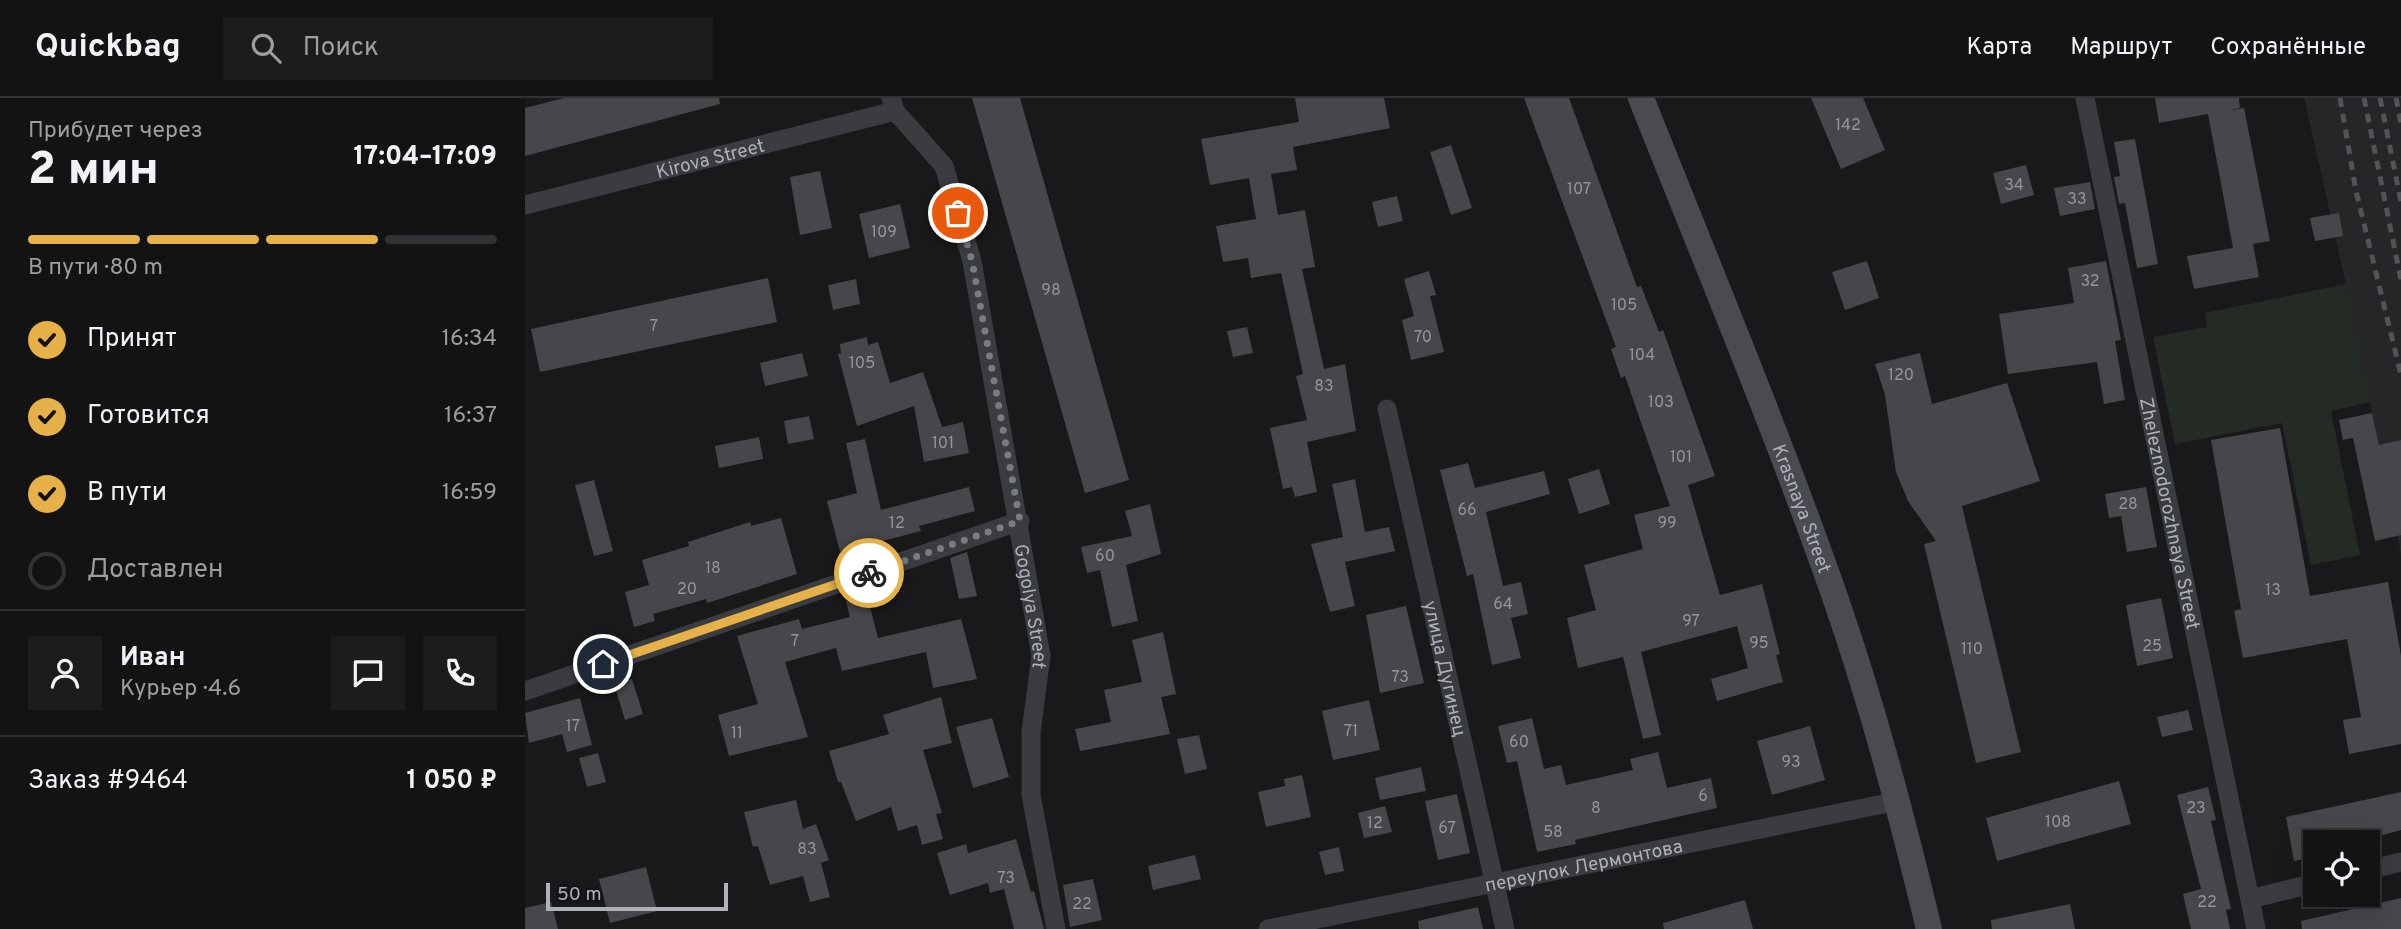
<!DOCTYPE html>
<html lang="ru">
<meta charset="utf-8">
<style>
:root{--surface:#131314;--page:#1c1c1d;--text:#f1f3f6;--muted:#9d9ea0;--line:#323234;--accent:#e5b148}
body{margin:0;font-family:Overpass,sans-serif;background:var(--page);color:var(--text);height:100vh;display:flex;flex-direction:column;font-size:26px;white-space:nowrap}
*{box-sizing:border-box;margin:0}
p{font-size:23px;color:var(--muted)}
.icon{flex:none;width:38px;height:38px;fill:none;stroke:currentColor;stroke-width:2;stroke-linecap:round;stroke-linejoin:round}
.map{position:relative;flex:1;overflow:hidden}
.details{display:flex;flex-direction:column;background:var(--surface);width:525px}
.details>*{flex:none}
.controls{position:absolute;left:1778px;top:732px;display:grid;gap:14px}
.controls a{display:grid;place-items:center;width:77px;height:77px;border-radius:0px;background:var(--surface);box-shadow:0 7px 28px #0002,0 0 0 2px var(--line);font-size:35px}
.scale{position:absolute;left:21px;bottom:18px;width:182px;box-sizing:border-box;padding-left:7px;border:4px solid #adb1ba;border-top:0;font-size:19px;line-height:24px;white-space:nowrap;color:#adb1ba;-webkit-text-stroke:5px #141416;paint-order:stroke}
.pin{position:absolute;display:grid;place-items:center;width:60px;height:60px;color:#fff;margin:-30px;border:4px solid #fff;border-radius:50%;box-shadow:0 2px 7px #0007}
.courier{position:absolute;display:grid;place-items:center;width:70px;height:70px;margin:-35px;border:5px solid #e5b148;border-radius:50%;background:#fff;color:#222;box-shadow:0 2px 9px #0007}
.overview em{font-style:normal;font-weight:800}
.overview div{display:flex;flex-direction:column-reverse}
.overview{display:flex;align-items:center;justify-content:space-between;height:119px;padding:0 28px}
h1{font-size:46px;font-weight:800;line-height:52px}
.bar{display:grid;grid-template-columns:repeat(4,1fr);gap:10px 7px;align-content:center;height:84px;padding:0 28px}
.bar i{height:9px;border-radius:5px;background:var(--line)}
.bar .current{background:var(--accent)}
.bar p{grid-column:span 4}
.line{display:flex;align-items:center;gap:18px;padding:0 28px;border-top:2px solid var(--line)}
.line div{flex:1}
.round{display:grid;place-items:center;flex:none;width:74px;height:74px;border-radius:0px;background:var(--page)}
ol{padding:0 28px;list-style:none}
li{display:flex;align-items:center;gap:21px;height:77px}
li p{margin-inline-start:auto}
li .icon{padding:7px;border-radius:50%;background:var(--accent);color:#111;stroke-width:4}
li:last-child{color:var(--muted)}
li i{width:38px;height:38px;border:4px solid var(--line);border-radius:50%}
header{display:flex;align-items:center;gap:42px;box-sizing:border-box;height:98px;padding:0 35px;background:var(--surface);border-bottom:2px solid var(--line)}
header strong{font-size:33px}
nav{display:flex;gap:38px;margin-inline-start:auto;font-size:24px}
.search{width:490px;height:63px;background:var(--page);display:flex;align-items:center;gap:18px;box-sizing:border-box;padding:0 24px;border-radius:0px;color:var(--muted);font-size:26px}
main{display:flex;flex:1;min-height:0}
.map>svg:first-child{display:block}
.built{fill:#262528}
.green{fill:#242b25}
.building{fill:#47474b}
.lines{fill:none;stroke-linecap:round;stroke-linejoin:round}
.minor{stroke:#3b3c40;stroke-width:19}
.secondary{stroke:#494b50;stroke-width:26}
.rail{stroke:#525459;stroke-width:5;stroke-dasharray:9 7;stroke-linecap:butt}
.done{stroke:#797c82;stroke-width:7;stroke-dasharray:0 12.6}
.route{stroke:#e5b148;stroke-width:9}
.labels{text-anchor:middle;stroke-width:6;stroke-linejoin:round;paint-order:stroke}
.number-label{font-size:16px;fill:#94969e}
.street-label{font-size:19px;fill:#adb1ba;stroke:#141416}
</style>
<header>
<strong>Quickbag</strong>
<div class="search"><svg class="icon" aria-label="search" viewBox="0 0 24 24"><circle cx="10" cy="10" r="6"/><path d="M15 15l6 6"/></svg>Поиск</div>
<nav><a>Карта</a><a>Маршрут</a><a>Сохранённые</a></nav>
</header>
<main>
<section class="details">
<div class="overview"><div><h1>2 мин</h1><p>Прибудет через</p></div><em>17:04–17:09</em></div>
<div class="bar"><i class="current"></i><i class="current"></i><i class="current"></i><i></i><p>В пути · 80 m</p></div>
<ol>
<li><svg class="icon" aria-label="check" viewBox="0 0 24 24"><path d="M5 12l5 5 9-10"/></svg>Принят<p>16:34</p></li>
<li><svg class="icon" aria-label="check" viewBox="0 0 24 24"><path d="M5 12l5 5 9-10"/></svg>Готовится<p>16:37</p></li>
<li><svg class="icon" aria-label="check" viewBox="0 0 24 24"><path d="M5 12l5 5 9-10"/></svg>В пути<p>16:59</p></li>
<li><i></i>Доставлен</li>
</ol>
<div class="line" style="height:126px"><a class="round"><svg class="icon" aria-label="person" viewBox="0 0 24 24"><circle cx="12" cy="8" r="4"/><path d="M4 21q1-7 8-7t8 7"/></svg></a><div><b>Иван</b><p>Курьер · 4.6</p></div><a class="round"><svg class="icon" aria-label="chat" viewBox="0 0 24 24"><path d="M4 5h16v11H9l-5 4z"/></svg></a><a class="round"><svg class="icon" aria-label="phone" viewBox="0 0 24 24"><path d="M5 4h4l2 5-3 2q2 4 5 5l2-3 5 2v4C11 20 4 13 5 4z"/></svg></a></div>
<div class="line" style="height:91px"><div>Заказ #9464</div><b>1 050 ₽</b></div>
</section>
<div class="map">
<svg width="1876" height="831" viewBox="0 0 1876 831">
<rect width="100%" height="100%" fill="#19191b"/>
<path class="built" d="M1779 0H1876V456L1845 304 1829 253 1821 186Z"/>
<path class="green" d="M1821 186 1845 304 1806 313 1835 457 1786 467 1757 325 1650 346 1628 239 1682 229 1680 215Z"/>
<g class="building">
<path d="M39 0H194L195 6 0 58V10Z"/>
<path d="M447 0H495L604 382 560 395Z"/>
<path d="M770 0H859L865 30 768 49 772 72 746 76 753 117 780 112 790 169 777 171 799 271 820 266 831 333 782 344 792 394 770 399 767 389 758 391 745 330 782 322 771 278 778 276 756 175 726 180 723 160 698 164 691 128 731 121 724 80 685 87 676 41 774 24Z"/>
<path d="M999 0H1044L1112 189 1116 188 1134 234 1138 232 1190 378 1163 387 1195 497 1237 486 1255 556 1251 557 1258 584 1192 603 1186 581 1223 570 1212 528 1116 554 1136 637 1118 641 1098 559 1053 570 1042 520 1071 512 1059 467 1118 451 1109 417 1145 408 1100 278 1096 280 1086 251 1091 249Z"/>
<path d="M1286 0H1338L1360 52 1316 71Z"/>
<path d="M1630 0H1714L1715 10 1702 13 1719 10 1745 143 1728 146 1734 179 1669 191 1662 158 1708 150 1683 16 1634 25Z"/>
<path d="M1610 41 1633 166 1612 170 1600 105 1594 106 1589 79 1595 78 1589 44Z"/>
<path d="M926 47 947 110 926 117 905 54Z"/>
<path d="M1501 67 1509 97 1476 106 1468 75Z"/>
<path d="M295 73 307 130 275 137 265 79Z"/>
<path d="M1565 84 1570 111 1535 118 1529 90Z"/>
<path d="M872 98 878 123 853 129 847 104Z"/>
<path d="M375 106 385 150 344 160 334 116Z"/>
<path d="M1814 115 1818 138 1790 143 1785 120Z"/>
<path d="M1342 163 1354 200 1320 212 1307 174Z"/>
<path d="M1581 163 1596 242 1590 243 1600 302 1579 306 1572 264 1483 276 1474 216 1549 205 1543 170Z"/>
<path d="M904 173 911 197 905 198 919 254 886 262 877 222 889 218 879 181Z"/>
<path d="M243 180 252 224 15 274 6 231Z"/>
<path d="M331 181 335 206 308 212 303 187Z"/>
<path d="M722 229 728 255 708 259 702 233Z"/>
<path d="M342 239 343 247 353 244 365 285 398 274 417 329 438 324 444 355 399 364 389 308 332 328 313 256 316 255 315 246Z"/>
<path d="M277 255 283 278 240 288 235 265Z"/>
<path d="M1395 255 1407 306 1482 285 1515 383 1437 408 1496 654 1451 665 1399 446 1411 443 1383 403 1371 374 1360 297 1350 266Z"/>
<path d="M1847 315 1854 347 1876 342V437L1850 443 1828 340 1818 342 1814 322Z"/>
<path d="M284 318 289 341 263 346 259 323Z"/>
<path d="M1755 330 1785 498 1863 484 1876 558V646L1824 656 1818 622 1836 619 1822 541 1718 560 1709 513 1716 511 1686 342Z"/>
<path d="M234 339 238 361 194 370 190 348Z"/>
<path d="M340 341 356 412 444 389 450 413 394 428 396 433 315 454 302 403 332 395 321 345Z"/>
<path d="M943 365 950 390 1019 373 1025 396 961 414 978 488 996 484 1003 516 986 520 996 560 967 567 948 476 942 478 915 372Z"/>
<path d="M1074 371 1085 406 1054 416 1043 381Z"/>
<path d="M830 381 840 434 864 429 870 453 820 464 830 508 805 514 786 446 818 439 807 386Z"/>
<path d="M69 382 88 453 69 458 50 387Z"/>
<path d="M1621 389 1632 449 1602 454 1596 418 1584 420 1580 396Z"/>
<path d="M625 406 636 456 601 467 613 523 587 529 575 472 562 475 556 449 607 438 600 413Z"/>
<path d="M256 420 272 476 182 505 181 501 128 516 130 523 109 529 100 494 124 487 117 462 164 448 163 444 225 424 226 428Z"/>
<path d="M442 454 452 498 434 501 425 460Z"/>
<path d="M342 497 353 540 436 521 452 581 408 590 401 554 317 573 311 550 260 564 283 639 204 658 193 617 233 606 212 538 274 521 277 531 325 519 321 503Z"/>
<path d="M1636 500 1648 560 1612 568 1601 507Z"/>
<path d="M881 508 899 585 855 595 841 517Z"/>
<path d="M638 534 651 596 636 599 645 636 555 653 550 631 586 624 579 592 617 584 607 542Z"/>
<path d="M107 581 118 616 100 622 89 586Z"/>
<path d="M416 599 427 645 398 652 417 715 411 716 418 741 397 747 392 727 373 733 366 709 331 723 316 684H313L304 653 364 636 358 617Z"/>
<path d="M55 600 67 647 42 654 37 636 4 645 0 615Z"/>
<path d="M844 602 855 652 808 662 797 613Z"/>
<path d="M1663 612 1668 632 1637 639 1632 619Z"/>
<path d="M467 620 484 679 448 690 431 629Z"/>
<path d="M1007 620 1019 671 1036 667 1041 687 1108 672 1105 661 1133 654 1142 690 1186 680 1192 710 1050 742 1051 746 1012 754 992 663 982 665 973 628Z"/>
<path d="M1285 628 1300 682 1247 697 1232 643Z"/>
<path d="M674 637 682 671 660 676 652 641Z"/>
<path d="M73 655 81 684 62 689 54 660Z"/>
<path d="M896 669 901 693 855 702 850 680Z"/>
<path d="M777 677 786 719 741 729 733 694 760 688 759 681Z"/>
<path d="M1594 683 1606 726 1472 763 1461 720Z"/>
<path d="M1683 689 1691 722 1686 723 1706 811 1701 812 1705 831H1666L1658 796 1676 791 1652 697Z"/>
<path d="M1876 694V732L1832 744H1790V759L1769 763 1761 719Z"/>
<path d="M932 696 945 755 913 762 900 703Z"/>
<path d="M271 702 278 731 291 726 304 762 296 765 305 799 285 804 278 778 245 787 233 748 228 749 219 714Z"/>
<path d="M860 708 867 734 839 740 833 715Z"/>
<path d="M491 741 506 794 509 793 519 831H489L479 791 465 795 463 785 425 797 412 755 441 746 443 755Z"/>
<path d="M814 749 819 773 800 777 794 754Z"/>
<path d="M670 757 676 781 628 792 623 768Z"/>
<path d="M121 769 132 813 85 825 74 781Z"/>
<path d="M568 781 577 822 545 829 538 787Z"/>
<path d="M1876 800V831H1777L1776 823Z"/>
<path d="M1220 802 1228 831H1139L1138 825Z"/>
<path d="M26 804 33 831H0V810Z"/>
<path d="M1545 806 1550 831H1467L1466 822Z"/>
<path d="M953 809 958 831H894L893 823Z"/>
</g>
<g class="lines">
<g class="minor">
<path id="s1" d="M366 0 370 13 419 68 447 163 516 558 506 634V697L531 831"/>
<path id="s2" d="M1560 0 1731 831"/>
<path id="s3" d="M0 107 370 13"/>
<path id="s4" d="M862 311 980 831"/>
<path d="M0 593 495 423"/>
<path d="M1843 772 1876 764"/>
<path d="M1725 801 1790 785"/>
<path id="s5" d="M743 831 1373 703"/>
</g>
<path class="secondary" id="s6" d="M1116 0C1182 166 1251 331 1310 499 1348 608 1377 719 1404 831"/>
<g class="rail">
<path d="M1815 0 1831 93 1876 277"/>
<path d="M1839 0 1876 182"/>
<path d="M1855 0 1876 104"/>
<path d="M1871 0 1876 26"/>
</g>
</g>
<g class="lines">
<path class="done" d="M344 475 495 423 447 163 433 115"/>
<path class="route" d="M78 566 344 475"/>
</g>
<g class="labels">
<g class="number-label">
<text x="1323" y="32">142</text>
<text x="1489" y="92">34</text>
<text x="1054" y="96">107</text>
<text x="1552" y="106">33</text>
<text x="359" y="139">109</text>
<text x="1565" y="188">32</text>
<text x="526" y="197">98</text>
<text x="1099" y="212">105</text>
<text x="129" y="233">7</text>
<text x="898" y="244">70</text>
<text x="1117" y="262">104</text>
<text x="337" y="270">105</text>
<text x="1376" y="282">120</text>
<text x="799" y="293">83</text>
<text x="1136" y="309">103</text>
<text x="418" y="350">101</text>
<text x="1156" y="364">101</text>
<text x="1603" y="411">28</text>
<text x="942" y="417">66</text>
<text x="372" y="430">12</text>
<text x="1142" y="430">99</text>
<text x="580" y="463">60</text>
<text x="188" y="475">18</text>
<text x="162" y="496">20</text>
<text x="1748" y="497">13</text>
<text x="978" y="511">64</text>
<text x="1166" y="528">97</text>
<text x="270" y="548">7</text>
<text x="1234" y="550">95</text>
<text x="1627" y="553">25</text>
<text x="1447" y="556">110</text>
<text x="875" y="584">73</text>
<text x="48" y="633">17</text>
<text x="826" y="638">71</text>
<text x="212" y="640">11</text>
<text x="994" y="649">60</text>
<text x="1266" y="669">93</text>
<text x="1178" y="703">6</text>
<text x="1071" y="715">8</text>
<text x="1671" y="715">23</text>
<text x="1533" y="729">108</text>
<text x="850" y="730">12</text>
<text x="922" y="735">67</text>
<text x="1028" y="739">58</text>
<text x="282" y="756">83</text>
<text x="481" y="785">73</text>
<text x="1682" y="809">22</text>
<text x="557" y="811">22</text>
</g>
<g class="street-label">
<text dy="7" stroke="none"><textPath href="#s3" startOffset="191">Kirova Street</textPath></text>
<text dy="7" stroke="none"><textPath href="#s6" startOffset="441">Krasnaya Street</textPath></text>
<text dy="7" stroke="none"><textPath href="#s2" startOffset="424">Zheleznodorozhnaya Street</textPath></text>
<text dy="7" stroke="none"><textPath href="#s1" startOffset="537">Gogolya Street</textPath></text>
<text dy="7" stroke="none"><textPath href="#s4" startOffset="266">улица Дугинец</textPath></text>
<text dy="7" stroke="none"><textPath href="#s5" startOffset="322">переулок Лермонтова</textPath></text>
</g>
</g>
</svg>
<div class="controls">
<a><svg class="icon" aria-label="locate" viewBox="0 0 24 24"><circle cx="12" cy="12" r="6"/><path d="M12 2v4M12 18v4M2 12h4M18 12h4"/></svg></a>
</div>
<div class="scale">50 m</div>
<div class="pin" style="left:433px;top:115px;background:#ea580c"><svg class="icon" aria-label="bag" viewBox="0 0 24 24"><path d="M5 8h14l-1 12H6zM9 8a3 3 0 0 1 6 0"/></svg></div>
<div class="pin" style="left:78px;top:566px;background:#1f2937"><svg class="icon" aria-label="home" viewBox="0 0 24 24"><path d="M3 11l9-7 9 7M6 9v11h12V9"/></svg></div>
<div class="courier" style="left:344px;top:475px"><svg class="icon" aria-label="bike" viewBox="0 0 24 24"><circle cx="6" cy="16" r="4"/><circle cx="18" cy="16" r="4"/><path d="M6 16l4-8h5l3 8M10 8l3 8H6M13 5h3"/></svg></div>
</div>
</main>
